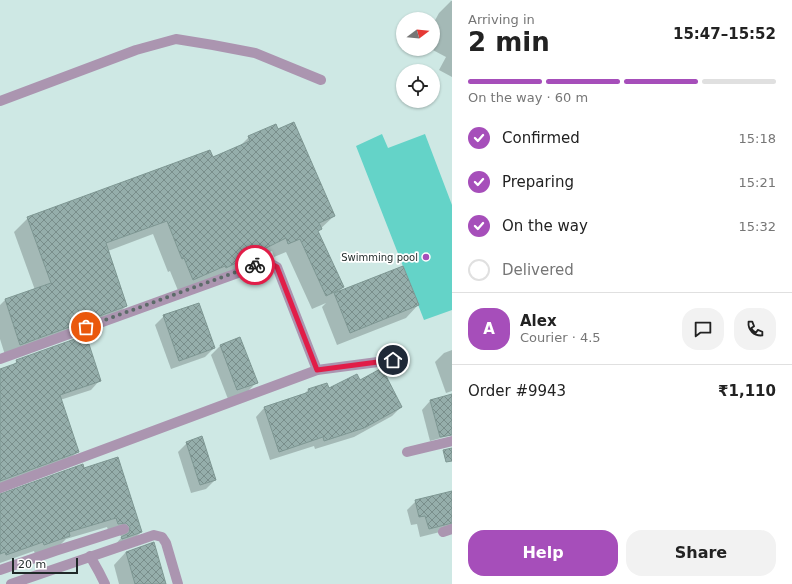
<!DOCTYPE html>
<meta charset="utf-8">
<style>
:root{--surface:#fff;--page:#f2f2f2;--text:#222;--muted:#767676;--line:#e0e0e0;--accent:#a64eba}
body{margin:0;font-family:"DejaVu Sans",sans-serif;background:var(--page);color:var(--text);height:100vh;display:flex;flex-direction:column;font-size:15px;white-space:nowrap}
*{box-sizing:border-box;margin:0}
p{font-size:13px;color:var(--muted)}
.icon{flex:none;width:22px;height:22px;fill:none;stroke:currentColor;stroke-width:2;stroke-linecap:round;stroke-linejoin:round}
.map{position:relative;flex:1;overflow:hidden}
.drawer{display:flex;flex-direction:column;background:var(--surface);width:340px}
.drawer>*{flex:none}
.needle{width:26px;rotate:74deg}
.controls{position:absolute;left:396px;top:12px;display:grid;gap:8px}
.controls a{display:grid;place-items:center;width:44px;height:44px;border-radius:50%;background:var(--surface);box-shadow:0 1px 3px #0004;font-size:20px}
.scale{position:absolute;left:12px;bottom:10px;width:66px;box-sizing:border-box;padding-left:4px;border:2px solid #1e2827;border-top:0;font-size:11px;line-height:14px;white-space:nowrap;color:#1e2827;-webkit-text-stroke:3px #fff;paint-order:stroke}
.pin{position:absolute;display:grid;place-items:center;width:34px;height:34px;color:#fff;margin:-17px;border:2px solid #fff;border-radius:50%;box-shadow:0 1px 4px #0007}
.courier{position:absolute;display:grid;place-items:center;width:40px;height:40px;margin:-20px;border:3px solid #e11d48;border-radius:50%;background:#fff;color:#222;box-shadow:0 1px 5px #0007}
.head em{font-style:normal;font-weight:700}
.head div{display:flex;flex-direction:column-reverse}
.head{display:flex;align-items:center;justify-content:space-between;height:68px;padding:0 16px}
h1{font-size:26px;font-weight:700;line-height:30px}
.bar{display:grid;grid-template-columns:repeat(4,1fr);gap:6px 4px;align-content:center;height:48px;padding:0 16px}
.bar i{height:5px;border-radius:3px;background:var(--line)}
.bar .selected{background:var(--accent)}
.bar p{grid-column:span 4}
.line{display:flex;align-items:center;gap:10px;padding:0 16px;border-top:1px solid var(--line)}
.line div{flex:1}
.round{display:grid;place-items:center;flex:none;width:42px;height:42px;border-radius:16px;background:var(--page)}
ol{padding:0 16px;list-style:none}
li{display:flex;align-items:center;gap:12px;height:44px}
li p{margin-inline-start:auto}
li .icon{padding:4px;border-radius:50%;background:var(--accent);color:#fff;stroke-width:4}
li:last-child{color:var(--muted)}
li i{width:22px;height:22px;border:2px solid var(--line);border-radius:50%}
.button{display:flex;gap:8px;margin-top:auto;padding:8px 16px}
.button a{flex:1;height:46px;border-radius:16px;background:var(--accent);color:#fff;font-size:16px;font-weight:700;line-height:46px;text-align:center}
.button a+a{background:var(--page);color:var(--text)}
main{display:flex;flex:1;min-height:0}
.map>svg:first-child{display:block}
.water{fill:#64d3c8}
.shadow{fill:#0003}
.building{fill:url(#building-cross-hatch);stroke:#7e9793}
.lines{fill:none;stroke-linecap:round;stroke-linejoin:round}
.lane{stroke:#ab95b0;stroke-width:10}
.street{stroke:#ab95b0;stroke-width:10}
.done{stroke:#5c6b69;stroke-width:4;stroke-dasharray:0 7.2}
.route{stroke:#e11d48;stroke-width:5}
.poi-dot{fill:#a64eba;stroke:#fff;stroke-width:1.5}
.labels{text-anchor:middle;stroke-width:3.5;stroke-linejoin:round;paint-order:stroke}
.poi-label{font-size:10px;fill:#1e2827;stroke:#fff;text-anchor:end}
</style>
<main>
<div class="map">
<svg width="452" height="584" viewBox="0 0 452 584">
<defs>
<pattern id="building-cross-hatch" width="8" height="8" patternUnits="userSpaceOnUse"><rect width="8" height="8" fill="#95aeab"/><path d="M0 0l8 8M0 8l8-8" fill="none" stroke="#798e8b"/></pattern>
</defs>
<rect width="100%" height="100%" fill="#cee8e4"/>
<path class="water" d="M382 134 388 148 425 134 452 205V310L424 320 356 146Z"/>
<g class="shadow">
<path d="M451 1H452V77L439 70 446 57 431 49H433V24L439 13Z"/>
<path d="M249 137 334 216 317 232 343 287 337 293 418 305 406 318 337 345 322 307 326 303 312 309 286 252 274 257 272 251 212 281 179 293 170 271 168 272 153 234 108 251 126 306 112 320 6 358 0 339V305L5 300 35 290 14 232 28 218 212 159 239 147Z"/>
<path d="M164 316 214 348 205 357 171 369 155 325Z"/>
<path d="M239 338 256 383 248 391 228 399 211 355 220 346Z"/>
<path d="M452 350V391L446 393 435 362 444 353Z"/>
<path d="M17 361 100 380 91 390 60 400 77 452 68 461 0 486V371L12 366Z"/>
<path d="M360 381 401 407 392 416 354 437 315 449 314 446 270 460 256 417 264 408 303 395 308 390H328Z"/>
<path d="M452 395V435L430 441 422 410 430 401Z"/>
<path d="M187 443 215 480 206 489 191 493 178 452Z"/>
<path d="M83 469 141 532 132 541 113 547 122 537 116 532 109 533 107 527 66 539 60 545 35 554 34 551 0 563V495Z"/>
<path d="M452 492V529L420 537 417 524 411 525 407 510 416 501Z"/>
<path d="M153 543 165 584H119L114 565 126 552Z"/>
</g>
<g class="building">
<path d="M294 122 335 216 319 223 322 229 318 231 344 287 326 296 300 239 288 244 286 238 226 268 225 266 193 280 184 258 182 259 167 221 106 243 127 306 20 345 5 299 51 283 27 217 210 150 213 157 250 141 248 136 276 124 278 129Z"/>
<path d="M403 266 419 305 350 333 334 293Z"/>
<path d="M199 303 215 348 179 361 163 315Z"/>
<path d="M86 335 101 381 60 395 79 452 0 481V369L17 363 16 360Z"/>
<path d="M240 337 258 383 237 390 220 345Z"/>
<path d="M382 368 402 407 364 428 324 441 323 437 279 452 264 407 309 392 308 389 327 383 329 388 357 374 360 380Z"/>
<path d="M452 394V435L440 437 430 400Z"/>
<path d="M202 436 216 480 200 485 186 442Z"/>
<path d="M452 448V461L446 462 443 450Z"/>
<path d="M118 457 142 532 122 539 121 537 129 533 130 527 126 523 118 524 116 518 69 532 70 536 44 545 43 542 6 555 5 552 0 554V494L83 464 84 468Z"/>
<path d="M452 491V523L429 529 425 516 419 517 415 500Z"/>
<path d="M154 542 166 584H135L126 552Z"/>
</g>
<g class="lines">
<g class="lane">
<path d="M90 556 99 572 105 584"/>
<path d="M11 584 154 535 162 537 166 543 178 584"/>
</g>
<g class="street">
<path d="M0 101 136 50 176 39 213 45 255 53 321 80"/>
<path d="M0 359 268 262 277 267 317 370 393 360"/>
<path d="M407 452 452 441"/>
<path d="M0 488 317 370"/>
<path d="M443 532 452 529"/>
<path d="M0 570 55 551 124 529"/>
</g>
</g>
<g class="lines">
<path class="done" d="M86 327 255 265"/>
<path class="route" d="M255 265 268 262 277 267 317 370 393 360"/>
</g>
<circle class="poi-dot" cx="426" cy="257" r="4"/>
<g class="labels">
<g class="poi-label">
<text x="418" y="261">Swimming pool</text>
</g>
</g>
</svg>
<div class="controls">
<a><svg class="needle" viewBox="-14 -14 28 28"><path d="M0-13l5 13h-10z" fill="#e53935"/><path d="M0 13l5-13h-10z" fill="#767676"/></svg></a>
<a><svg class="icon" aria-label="locate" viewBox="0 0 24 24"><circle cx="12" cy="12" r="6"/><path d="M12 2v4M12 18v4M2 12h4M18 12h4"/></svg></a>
</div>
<div class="scale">20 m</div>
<div class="pin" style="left:86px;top:327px;background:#ea580c"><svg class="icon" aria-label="bag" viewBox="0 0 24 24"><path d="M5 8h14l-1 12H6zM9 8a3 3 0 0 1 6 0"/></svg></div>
<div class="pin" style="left:393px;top:360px;background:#1f2937"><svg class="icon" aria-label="home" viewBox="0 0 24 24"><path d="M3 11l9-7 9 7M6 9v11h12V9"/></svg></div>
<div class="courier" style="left:255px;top:265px"><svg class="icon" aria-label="bike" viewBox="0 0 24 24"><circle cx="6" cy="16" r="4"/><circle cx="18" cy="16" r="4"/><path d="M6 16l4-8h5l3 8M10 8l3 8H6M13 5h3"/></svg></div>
</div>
<section class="drawer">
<div class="head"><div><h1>2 min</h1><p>Arriving in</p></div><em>15:47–15:52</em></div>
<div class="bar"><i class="selected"></i><i class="selected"></i><i class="selected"></i><i></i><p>On the way · 60 m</p></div>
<ol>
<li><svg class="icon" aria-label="check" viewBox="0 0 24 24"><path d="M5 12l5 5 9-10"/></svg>Confirmed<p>15:18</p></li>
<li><svg class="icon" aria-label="check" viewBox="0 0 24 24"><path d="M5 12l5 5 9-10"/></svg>Preparing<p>15:21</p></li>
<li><svg class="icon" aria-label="check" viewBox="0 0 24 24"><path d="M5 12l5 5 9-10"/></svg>On the way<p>15:32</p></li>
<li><i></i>Delivered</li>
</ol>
<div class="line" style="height:72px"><b class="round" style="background:var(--accent);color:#fff">A</b><div><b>Alex</b><p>Courier · 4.5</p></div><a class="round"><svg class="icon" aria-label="chat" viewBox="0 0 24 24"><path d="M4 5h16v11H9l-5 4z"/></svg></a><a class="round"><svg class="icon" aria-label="phone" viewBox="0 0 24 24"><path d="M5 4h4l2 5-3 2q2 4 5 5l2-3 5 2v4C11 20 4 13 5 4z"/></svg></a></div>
<div class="line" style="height:52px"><div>Order #9943</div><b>₹1,110</b></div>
<div class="button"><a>Help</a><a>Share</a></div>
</section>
</main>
